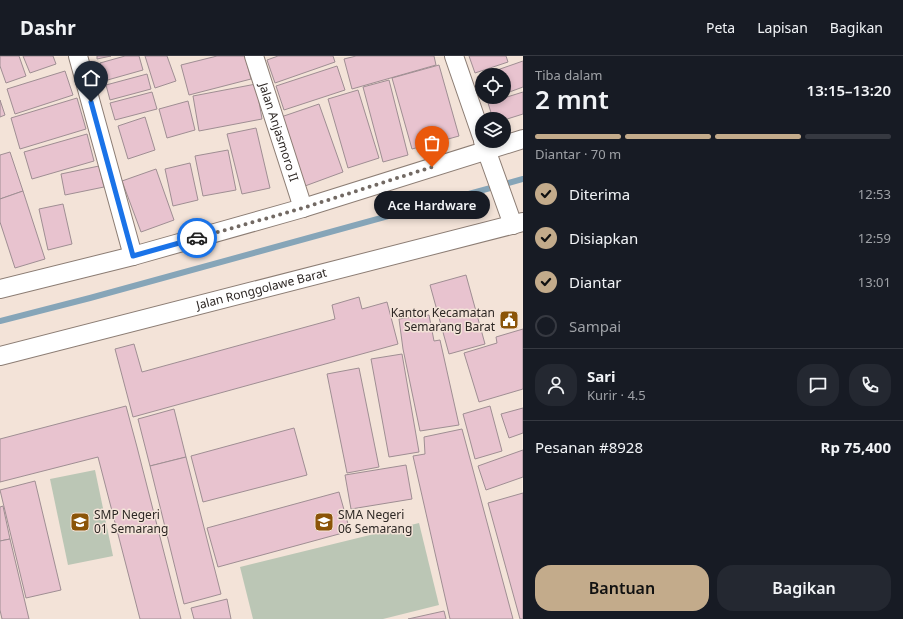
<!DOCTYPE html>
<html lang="id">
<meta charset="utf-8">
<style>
:root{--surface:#171b24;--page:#242831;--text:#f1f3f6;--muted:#9ea1a6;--line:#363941;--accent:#c3ab8b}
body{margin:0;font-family:"Noto Sans",sans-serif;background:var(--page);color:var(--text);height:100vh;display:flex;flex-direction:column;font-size:15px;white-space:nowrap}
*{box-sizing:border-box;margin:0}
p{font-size:13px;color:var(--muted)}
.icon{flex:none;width:22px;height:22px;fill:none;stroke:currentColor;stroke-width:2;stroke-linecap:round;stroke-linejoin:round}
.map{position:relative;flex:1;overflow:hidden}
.sheet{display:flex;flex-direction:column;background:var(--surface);width:380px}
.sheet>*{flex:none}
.fabs{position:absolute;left:475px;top:12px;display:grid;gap:8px}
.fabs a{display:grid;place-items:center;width:36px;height:36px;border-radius:50%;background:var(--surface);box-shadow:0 2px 6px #0003;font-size:20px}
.pin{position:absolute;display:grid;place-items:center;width:34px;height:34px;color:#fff;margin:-41px -17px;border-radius:50% 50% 50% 0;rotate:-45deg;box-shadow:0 0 4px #0007}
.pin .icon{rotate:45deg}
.courier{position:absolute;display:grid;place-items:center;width:40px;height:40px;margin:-20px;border:3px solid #1a73e8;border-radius:50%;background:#fff;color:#222;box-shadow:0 1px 5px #0007}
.bubble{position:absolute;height:28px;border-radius:14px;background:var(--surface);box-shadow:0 2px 6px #0003;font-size:13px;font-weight:600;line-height:28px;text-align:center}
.overview em{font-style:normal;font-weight:600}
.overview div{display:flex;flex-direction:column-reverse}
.overview{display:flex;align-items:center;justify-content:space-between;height:68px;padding:0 12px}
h1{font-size:26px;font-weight:600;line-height:30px}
.bar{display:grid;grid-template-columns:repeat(4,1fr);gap:6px 4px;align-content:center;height:48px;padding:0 12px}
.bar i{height:5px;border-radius:3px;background:var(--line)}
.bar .on{background:var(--accent)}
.bar p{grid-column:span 4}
.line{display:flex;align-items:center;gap:10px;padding:0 12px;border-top:1px solid var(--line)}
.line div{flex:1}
.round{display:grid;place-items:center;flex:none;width:42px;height:42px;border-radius:16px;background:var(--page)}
ol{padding:0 12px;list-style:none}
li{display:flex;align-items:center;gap:12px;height:44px}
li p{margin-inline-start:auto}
li .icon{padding:4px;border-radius:50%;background:var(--accent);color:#111;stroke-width:4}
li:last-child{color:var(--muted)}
li i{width:22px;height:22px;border:2px solid var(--line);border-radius:50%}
.button{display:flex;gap:8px;margin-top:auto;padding:8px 12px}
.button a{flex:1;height:46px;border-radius:16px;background:var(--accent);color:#111;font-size:16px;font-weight:600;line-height:46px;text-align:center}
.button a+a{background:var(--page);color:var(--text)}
header{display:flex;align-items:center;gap:24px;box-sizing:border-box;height:56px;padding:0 20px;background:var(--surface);border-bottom:1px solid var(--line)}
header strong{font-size:19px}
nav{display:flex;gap:22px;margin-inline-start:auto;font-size:14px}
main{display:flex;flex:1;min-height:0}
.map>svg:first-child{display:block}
.green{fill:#bbc6b5}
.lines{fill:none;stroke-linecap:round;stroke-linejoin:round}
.stream{stroke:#86a5b8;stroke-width:6}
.building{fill:#e8c3cf;stroke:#9f8e93}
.minor-casing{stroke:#8c7d74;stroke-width:20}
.minor{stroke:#fff;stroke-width:18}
.done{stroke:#726963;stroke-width:4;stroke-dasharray:0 7.2}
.route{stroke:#1a73e8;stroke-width:5}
.labels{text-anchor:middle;stroke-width:3;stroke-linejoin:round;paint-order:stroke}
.street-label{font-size:12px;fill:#2d2724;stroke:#f3e3d8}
.poi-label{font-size:12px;fill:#2d2724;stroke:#f3e3d8;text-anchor:start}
</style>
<header>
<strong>Dashr</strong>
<nav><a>Peta</a><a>Lapisan</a><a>Bagikan</a></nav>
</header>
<main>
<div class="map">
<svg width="523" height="563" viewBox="0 0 523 563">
<rect width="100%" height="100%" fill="#f3e3d8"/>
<g class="green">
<path d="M95 414 113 500 68 509 50 423Z"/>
<path d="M419 467 439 549 383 563H253L240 511Z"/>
</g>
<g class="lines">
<path class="stream" d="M0 265 90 242 523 123"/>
</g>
<g class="building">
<path d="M0 0H19L26 20 6 27 0 10Z"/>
<path d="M23 0H53L56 8 30 17Z"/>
<path d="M97 0H111L97 3Z"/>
<path d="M125 0H139L143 14 104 25 100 7Z"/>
<path d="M145 0H167L176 25 155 32Z"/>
<path d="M217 0H245L251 23 189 39 181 9Z"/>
<path d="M278 0H333L335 6 275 27 267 4Z"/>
<path d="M356 0H434L436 9 352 33 344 3Z"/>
<path d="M469 0H506L508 6 475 17Z"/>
<path d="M523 5V31L504 38V19H483Z"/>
<path d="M439 9 459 80 412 93 392 22Z"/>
<path d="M337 10 345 34 284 54 276 30Z"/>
<path d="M65 15 73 39 15 58 7 33Z"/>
<path d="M147 18 151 33 110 44 106 29Z"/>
<path d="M482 19V34L477 21Z"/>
<path d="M389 24 408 99 383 106 363 31Z"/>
<path d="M256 28 262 63 199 75 193 40Z"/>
<path d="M358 34 379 102 348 112 328 43Z"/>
<path d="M152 36 157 53 115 64 110 47Z"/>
<path d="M523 36V58L504 64V63H493L488 47Z"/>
<path d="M484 41H494L485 44Z"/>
<path d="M77 42 86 73 20 93 11 62Z"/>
<path d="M0 44 5 59 0 61Z"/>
<path d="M188 45 195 74 167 82 159 53Z"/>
<path d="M319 48 343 116 305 130 281 61Z"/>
<path d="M145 61 155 94 128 103 118 70Z"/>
<path d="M256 72 270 132 242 138 227 78Z"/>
<path d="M87 78 94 105 32 123 24 96Z"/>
<path d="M228 94 236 134 203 140 195 100Z"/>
<path d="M10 96 23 135 0 143V99Z"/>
<path d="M190 107 198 144 173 150 165 113Z"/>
<path d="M99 110 104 131 65 139 61 118Z"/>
<path d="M156 113 174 164 141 176 122 125Z"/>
<path d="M23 135 45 203 15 212 0 166V143Z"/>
<path d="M63 148 72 188 48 194 39 153Z"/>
<path d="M466 219 485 288 449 298 430 229Z"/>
<path d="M359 241 362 253 387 246 398 288 133 361 115 293 134 288 142 316 335 263 332 249Z"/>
<path d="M429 259 434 285 440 284 459 369 420 375 403 293 399 263Z"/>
<path d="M523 273V333L479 346 464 297 497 287 496 281Z"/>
<path d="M402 298 419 396 389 401 371 303Z"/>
<path d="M359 312 379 411 347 417 327 318Z"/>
<path d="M126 350 137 391 181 563H140L98 401 0 426V383Z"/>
<path d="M490 350 502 395 475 403 463 358Z"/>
<path d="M523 352V377L509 382 501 358Z"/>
<path d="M174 353 186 401 150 410 138 363Z"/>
<path d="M294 372 307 419 203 446 191 400Z"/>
<path d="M462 373 513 563H450L413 400 425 398 424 381Z"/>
<path d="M523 394V421L486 434 478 410Z"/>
<path d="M186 401 221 538 184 548 150 410Z"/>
<path d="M406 409 412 443 351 453 345 419Z"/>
<path d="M35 425 61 534 26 542 0 434Z"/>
<path d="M339 436 350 475 218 511 207 472Z"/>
<path d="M523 437V563H520L488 447Z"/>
<path d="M3 450 10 483 0 485V451Z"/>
<path d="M10 483 29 563H2L0 554V485Z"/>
<path d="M227 543 231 563H194L191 552Z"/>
<path d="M444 555 446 563H408Z"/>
</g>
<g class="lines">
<defs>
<g id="minor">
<path d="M78 0 133 200"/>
<path id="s1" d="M254 0 303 152"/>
<path d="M454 0 482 81"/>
<path d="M483 85 513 169"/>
<path d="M0 233 133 200 303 152 523 83"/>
<path id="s2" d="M0 300 523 166"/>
</g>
</defs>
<use href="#minor" class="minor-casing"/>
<use href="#minor" class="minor"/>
</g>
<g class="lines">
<path class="done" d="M197 182 303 152 432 111"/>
<path class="route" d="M91 46 133 200 197 182"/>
</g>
<defs>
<symbol id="civic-square" viewBox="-11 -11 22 22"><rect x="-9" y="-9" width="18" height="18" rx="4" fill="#8b5408" stroke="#f3e3d8"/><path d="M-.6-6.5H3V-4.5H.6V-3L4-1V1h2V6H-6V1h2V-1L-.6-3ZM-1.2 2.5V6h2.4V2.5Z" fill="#fff"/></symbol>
<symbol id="school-square" viewBox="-11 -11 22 22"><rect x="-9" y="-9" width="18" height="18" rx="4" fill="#8b5408" stroke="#f3e3d8"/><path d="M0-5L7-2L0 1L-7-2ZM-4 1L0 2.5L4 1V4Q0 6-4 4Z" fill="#fff"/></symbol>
</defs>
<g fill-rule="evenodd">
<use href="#civic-square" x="498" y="253" width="22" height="22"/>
<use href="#school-square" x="69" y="455" width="22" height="22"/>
<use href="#school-square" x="313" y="455" width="22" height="22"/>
</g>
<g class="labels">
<g class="street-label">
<text dy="4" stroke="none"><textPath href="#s1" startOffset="80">Jalan Anjasmoro II</textPath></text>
<text dy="4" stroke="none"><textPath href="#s2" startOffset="270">Jalan Ronggolawe Barat</textPath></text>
</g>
<g class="poi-label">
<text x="495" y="261" text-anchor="end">Kantor Kecamatan<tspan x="495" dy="14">Semarang Barat</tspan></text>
<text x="94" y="463">SMP Negeri<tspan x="94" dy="14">01 Semarang</tspan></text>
<text x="338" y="463">SMA Negeri<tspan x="338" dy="14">06 Semarang</tspan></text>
</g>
</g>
</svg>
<div class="fabs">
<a><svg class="icon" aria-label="locate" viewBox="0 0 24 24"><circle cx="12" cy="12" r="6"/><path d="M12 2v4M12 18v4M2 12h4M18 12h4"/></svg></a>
<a><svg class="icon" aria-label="layers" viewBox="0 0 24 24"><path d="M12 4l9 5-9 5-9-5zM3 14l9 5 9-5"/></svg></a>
</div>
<div class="pin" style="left:432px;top:111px;background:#ea580c"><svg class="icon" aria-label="bag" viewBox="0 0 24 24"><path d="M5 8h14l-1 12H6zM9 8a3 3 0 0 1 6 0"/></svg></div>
<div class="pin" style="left:91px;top:46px;background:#1f2937"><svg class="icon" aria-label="home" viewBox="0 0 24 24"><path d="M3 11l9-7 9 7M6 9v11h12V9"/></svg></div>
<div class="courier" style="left:197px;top:182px"><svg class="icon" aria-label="car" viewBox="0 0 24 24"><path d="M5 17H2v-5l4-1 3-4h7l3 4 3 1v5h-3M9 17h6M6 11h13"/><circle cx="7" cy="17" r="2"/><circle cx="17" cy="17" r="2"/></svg></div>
<div class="bubble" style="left:374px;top:135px;width:116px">Ace Hardware</div>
</div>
<section class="sheet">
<div class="overview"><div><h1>2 mnt</h1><p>Tiba dalam</p></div><em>13:15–13:20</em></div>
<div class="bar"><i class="on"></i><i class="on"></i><i class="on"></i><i></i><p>Diantar · 70 m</p></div>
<ol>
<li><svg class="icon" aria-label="check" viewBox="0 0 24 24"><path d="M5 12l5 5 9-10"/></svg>Diterima<p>12:53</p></li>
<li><svg class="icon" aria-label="check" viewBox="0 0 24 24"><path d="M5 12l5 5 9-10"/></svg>Disiapkan<p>12:59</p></li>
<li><svg class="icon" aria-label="check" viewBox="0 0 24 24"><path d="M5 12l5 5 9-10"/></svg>Diantar<p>13:01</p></li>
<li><i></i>Sampai</li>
</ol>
<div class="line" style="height:72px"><a class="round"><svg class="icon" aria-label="person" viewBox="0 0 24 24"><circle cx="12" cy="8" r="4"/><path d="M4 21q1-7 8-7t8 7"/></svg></a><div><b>Sari</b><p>Kurir · 4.5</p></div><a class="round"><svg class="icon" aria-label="chat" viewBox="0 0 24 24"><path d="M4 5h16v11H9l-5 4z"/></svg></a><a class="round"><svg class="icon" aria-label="phone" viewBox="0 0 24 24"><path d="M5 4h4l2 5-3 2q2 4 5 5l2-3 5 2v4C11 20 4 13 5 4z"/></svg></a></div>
<div class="line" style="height:52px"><div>Pesanan #8928</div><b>Rp 75,400</b></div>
<div class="button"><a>Bantuan</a><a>Bagikan</a></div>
</section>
</main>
